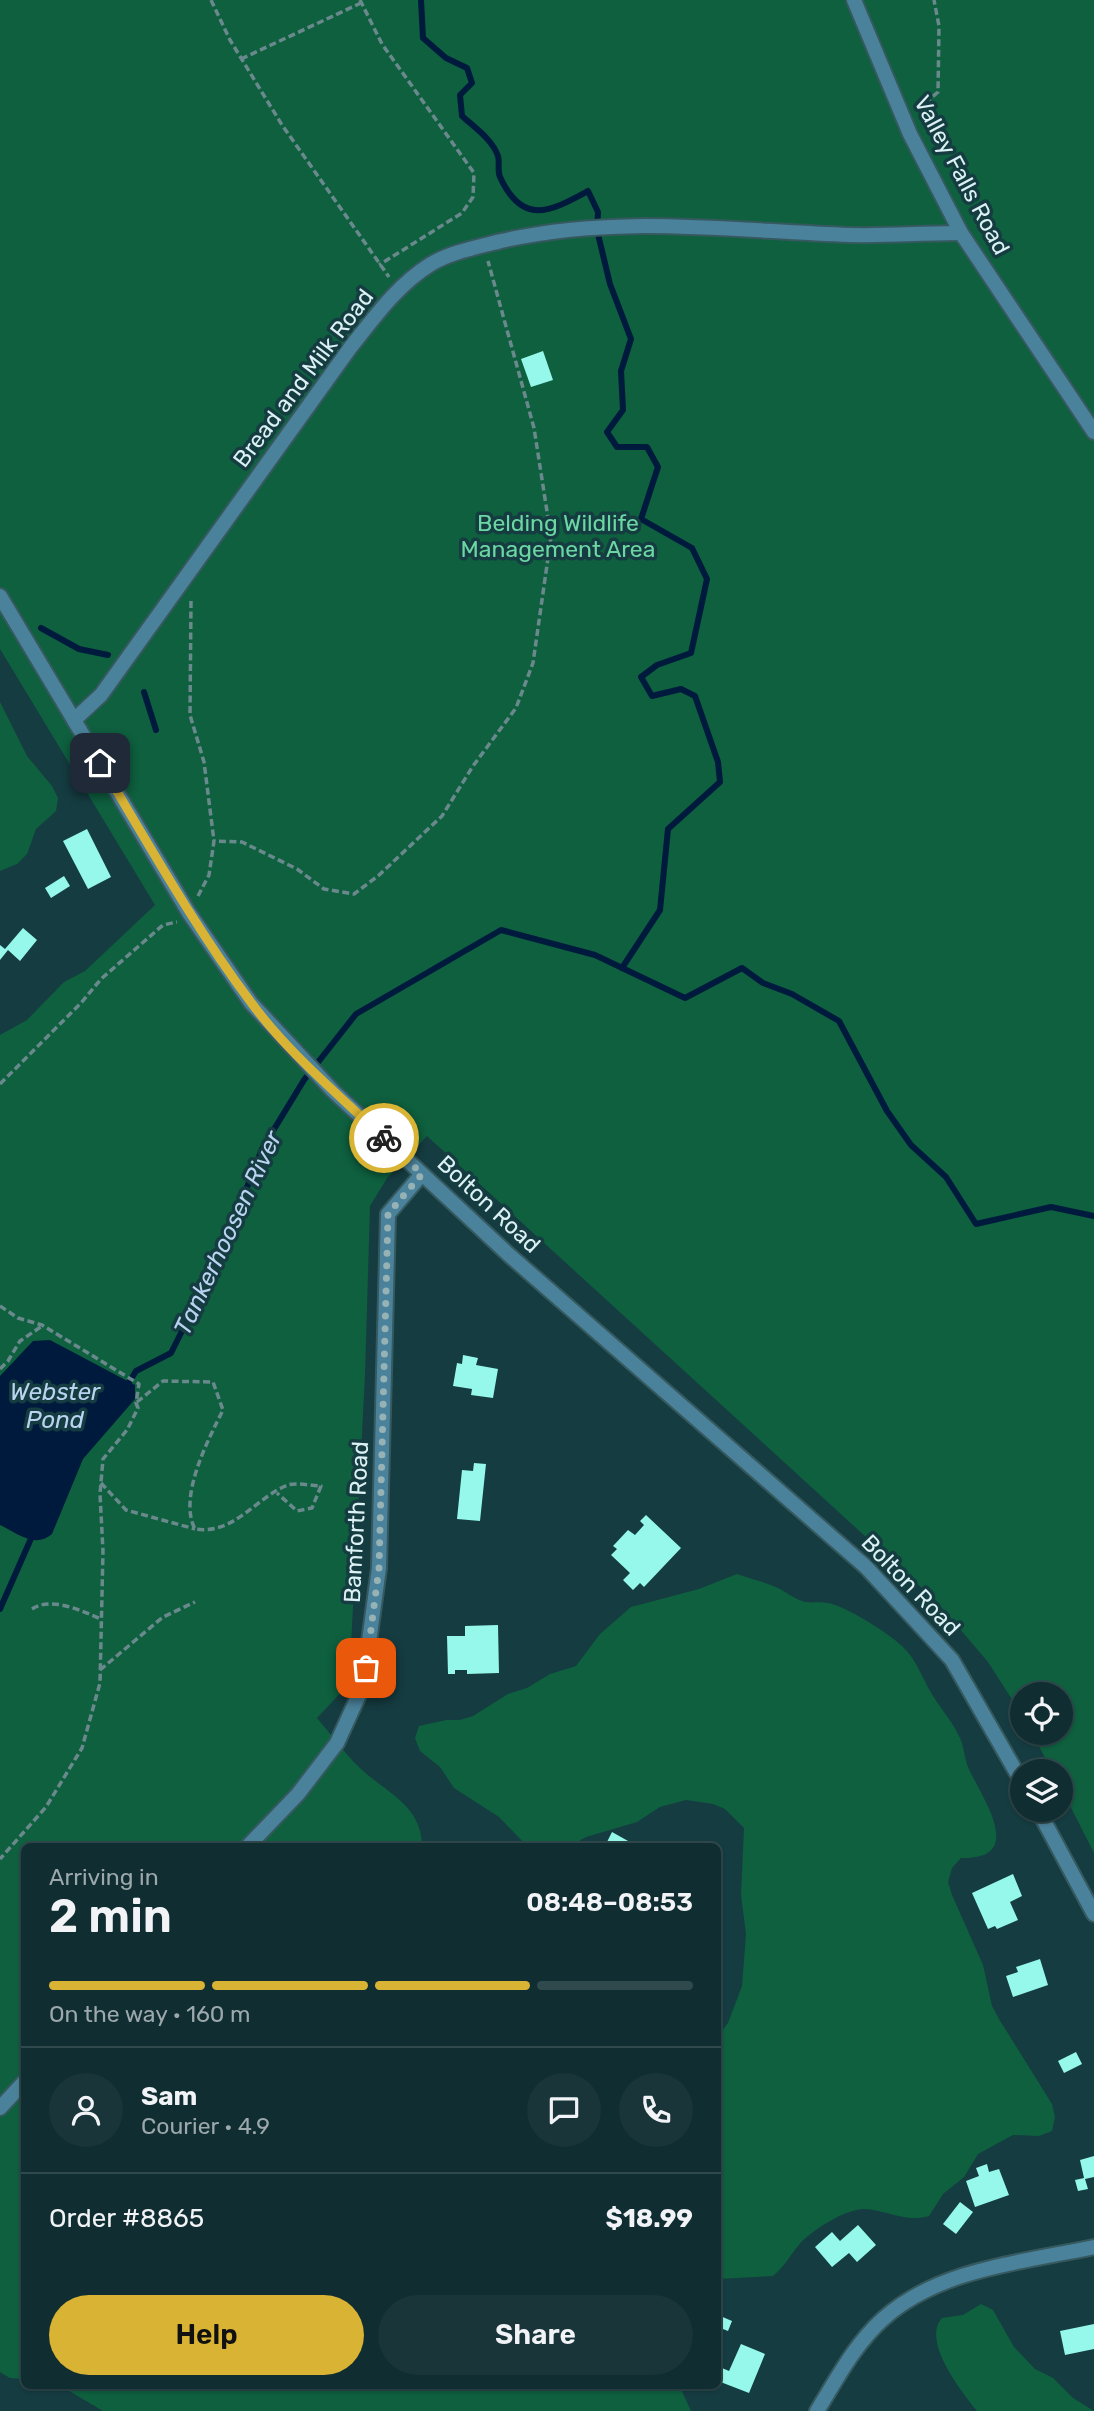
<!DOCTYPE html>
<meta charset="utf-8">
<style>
:root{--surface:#102d31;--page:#193539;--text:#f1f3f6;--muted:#9ca8ab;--line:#30494d;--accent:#d9b334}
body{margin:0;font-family:Rubik,sans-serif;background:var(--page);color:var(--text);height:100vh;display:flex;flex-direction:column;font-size:26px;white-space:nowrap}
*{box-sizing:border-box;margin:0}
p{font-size:23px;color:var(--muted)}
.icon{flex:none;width:38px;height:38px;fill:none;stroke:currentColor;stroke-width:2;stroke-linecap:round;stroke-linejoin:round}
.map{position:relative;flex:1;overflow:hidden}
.details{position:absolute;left:21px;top:1843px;width:700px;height:546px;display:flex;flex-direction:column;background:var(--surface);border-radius:10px;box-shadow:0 2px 5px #0004,0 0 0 2px var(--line)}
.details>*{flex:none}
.fabs{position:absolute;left:1010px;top:1682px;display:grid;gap:14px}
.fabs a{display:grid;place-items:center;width:63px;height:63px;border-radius:50%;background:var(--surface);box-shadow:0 2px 5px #0004,0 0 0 2px var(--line);font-size:35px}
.pin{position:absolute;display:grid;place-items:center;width:60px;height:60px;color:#fff;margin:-30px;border-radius:14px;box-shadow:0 4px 10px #0006}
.courier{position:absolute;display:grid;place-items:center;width:70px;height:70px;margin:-35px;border:5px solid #d9b334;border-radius:50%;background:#fff;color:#222;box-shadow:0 2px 9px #0007}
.summary em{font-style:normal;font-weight:600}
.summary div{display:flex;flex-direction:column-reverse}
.summary{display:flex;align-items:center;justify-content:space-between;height:119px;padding:0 28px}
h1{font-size:46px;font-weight:600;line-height:52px}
.bar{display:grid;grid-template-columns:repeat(4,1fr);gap:10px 7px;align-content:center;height:84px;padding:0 28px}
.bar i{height:9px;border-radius:5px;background:var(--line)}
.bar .on{background:var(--accent)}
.bar p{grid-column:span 4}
.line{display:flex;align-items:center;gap:18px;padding:0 28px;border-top:2px solid var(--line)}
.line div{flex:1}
.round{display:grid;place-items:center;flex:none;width:74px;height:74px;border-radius:37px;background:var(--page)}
.primary-button{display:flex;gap:14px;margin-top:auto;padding:14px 28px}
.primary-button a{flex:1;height:80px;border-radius:42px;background:var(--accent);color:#111;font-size:28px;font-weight:600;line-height:80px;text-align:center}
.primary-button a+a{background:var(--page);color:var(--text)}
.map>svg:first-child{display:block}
.green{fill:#0e603f}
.water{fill:#001a3d}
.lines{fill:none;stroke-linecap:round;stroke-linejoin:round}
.stream{stroke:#001a3d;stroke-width:6}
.building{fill:#96f8ea}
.minor-casing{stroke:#35595e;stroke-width:18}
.tertiary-casing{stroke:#35595e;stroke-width:18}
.path{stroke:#6a898d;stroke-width:3.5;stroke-dasharray:7 3.5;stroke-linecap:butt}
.minor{stroke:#4b829b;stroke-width:14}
.tertiary{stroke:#4b829b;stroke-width:14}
.done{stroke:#96b2b5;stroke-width:7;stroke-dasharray:0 12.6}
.route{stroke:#d9b334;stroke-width:9}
.labels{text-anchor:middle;stroke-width:7;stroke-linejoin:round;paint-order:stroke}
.street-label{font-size:23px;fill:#dcf1f4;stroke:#153c41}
.park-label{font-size:23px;fill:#6cd7a3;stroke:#153c41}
.water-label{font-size:24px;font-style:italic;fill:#bad3f1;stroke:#153c41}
</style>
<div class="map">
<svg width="1094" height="2411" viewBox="0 0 1094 2411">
<rect width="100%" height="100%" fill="#153c41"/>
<g class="green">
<path d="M0 0H1094V1853L1061 1788 1060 1771H1052L1032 1733 1060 1732V1694H1022V1715L988 1662 936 1601 427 1136 387 1178 370 1206 365 1375 349 1684 317 1718C331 1734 344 1753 360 1768 385 1792 422 1805 422 1846H24V2379L10 2378 0 2372V1035L27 1020 64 982 85 971 155 905 0 649Z"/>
<path d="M0 702 27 756 52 786 58 798 56 811 36 829 27 854 17 864 0 871Z"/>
<path d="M737 1574C751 1579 765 1582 778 1588 786 1592 793 1598 802 1601 811 1604 819 1601 828 1603 846 1606 888 1633 902 1646 916 1659 921 1675 930 1691 939 1707 951 1719 959 1736 964 1745 964 1757 968 1767 980 1795 1029 1860 961 1858L952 1868 948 1882 952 1895 983 1965 992 2006 999 2019 1052 2104 1055 2117 1052 2131 1039 2136 1013 2135 978 2154 964 2177 943 2194 929 2216C906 2223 887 2210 864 2209 845 2209 810 2231 798 2246 789 2257 784 2267 773 2276L718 2279V2036L728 2023 742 1986 746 1934 741 1895 744 1828 725 1809 713 1804 686 1800 660 1807 637 1822 586 1837 570 1846H527L499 1817 454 1788 440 1767 420 1751 415 1738 419 1726 446 1720H460L473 1716 508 1694 527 1688 550 1674 576 1666 600 1634 631 1607 699 1589Z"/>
<path d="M981 2304 993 2310 1014 2347 1035 2369 1053 2378 1073 2398 1094 2411H977C962 2392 921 2341 942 2318L963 2315Z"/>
<path d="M59 2385H679L691 2411H103Z"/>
</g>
<path class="water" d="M50 1340 135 1385V1399L83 1459 52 1534C35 1549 17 1533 0 1525V1376L33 1341Z"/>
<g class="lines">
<g class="stream">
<path d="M421 0 423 38 446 58 467 68 472 83 460 95 462 116C474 127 492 139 498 156 500 162 497 170 500 177 523 227 551 211 588 191L598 212 597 230 610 284 631 339 621 371 623 410 607 432 617 447H647L658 467 641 519 692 548 707 579 691 653 657 665 641 677 652 696 681 689 695 696 718 762 720 782 668 829 660 910 622 968"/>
<path d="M41 628 79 649 108 655"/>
<path d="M144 692 156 730"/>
<path d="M125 1389 136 1371 171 1353 222 1251 262 1149 304 1080 356 1014 501 930 595 955 685 998 742 968 763 983 792 994 839 1021 887 1111 911 1145 946 1177 976 1224 1051 1207 1094 1216"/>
<path d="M0 1609 33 1534"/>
</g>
</g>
<g class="building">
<path d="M543 351 553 380 531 387 521 359Z"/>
<path d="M87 829 111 877 88 889 63 841Z"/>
<path d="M64 876 70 886 51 898 45 888Z"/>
<path d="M23 928 37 940 20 961 8 950 0 960V945L5 949Z"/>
<path d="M463 1355 478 1358 476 1365 498 1369 493 1398 471 1395 472 1389 453 1386 457 1363 462 1364Z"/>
<path d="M474 1463 486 1464 480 1521 457 1519 462 1470 473 1471Z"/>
<path d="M646 1515 681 1548 644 1587 640 1583 633 1590 623 1580 630 1573 611 1555 617 1549 613 1546 628 1530 635 1535 644 1525 640 1521Z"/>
<path d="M498 1625 499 1673 467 1674V1670H455V1674H448L447 1636H465V1626Z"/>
<path d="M612 1832 637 1846H605Z"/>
<path d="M1013 1874 1022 1896 1010 1902 1018 1920 997 1929 995 1926 988 1929 972 1893Z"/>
<path d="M1040 1959 1048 1985 1013 1997 1006 1976 1018 1972 1016 1967Z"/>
<path d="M1076 2052 1082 2064 1064 2073 1058 2061Z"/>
<path d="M1094 2156V2177L1085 2179 1088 2189 1078 2191 1075 2180 1084 2178 1080 2160Z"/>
<path d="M987 2164 989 2172 999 2169 1009 2195 975 2207 966 2181 979 2176 976 2168Z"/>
<path d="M960 2202 973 2212 956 2234 943 2224Z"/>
<path d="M858 2225 876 2245 857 2262 849 2253 832 2267 815 2247 832 2232 840 2241Z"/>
<path d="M718 2315 732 2321 728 2331 718 2327Z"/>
<path d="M1094 2324V2349L1065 2355 1060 2331Z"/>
<path d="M741 2344 765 2354 749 2393 718 2381 722 2368 729 2371Z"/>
</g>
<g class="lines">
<defs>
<g id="minor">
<path d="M854 0 910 134 961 233 1094 432"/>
<path d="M74 720 101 695 350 348C374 318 397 285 431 264 451 252 478 247 501 241 619 214 731 231 850 235 887 236 924 233 961 233"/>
<path d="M248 1846 298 1794 337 1743 363 1686 379 1568 388 1214 422 1174"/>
<path d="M0 2108 24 2082"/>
<path d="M817 2411C837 2379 854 2345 883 2319 938 2269 1023 2262 1094 2247"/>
</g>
<g id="tertiary">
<path d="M0 596 189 913 251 1003 333 1091 508 1254 866 1567 952 1660 1022 1782"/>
<path d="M1038 1810 1094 1914"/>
</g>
</defs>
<use href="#minor" class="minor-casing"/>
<use href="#tertiary" class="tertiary-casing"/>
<g class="path">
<path d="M211 0 230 40 282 125 389 277"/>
<path d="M360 0 382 44 474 173 473 197 462 213 379 265"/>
<path d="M241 59 361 3"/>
<path d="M917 110 938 92 939 26 934 0"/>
<path d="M191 601 190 715 204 762 214 841"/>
<path d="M198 896 209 875 214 841 242 842 297 869 324 889 354 894 378 876 442 816 473 766 516 708 533 663 551 537 534 428 488 261"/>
<path d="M0 1084 81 1003 101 979 163 925 177 922"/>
<path d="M0 1306 18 1318 42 1325 139 1384 136 1403 138 1408 127 1430 103 1459 100 1494 103 1551 100 1683 82 1748 46 1807 0 1859"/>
<path d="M0 1369 8 1361 20 1341 42 1326"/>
<path d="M137 1402 163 1381 213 1382 223 1410C208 1440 178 1497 195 1529 235 1535 256 1497 288 1485 297 1482 312 1486 321 1486L312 1508 297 1511 277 1493"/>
<path d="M101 1483 126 1510 195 1529"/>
<path d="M32 1609C51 1596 82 1611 101 1619"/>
<path d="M100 1670 163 1617 195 1602"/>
</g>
<use href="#minor" class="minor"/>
<use href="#tertiary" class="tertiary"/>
</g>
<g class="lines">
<path class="done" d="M366 1668 379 1568 388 1214 422 1174 384 1138"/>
<path class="route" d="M100 763C148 843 194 926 250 1001 287 1052 338 1094 384 1138"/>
</g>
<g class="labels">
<g class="street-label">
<text transform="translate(962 175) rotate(62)" y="8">Valley Falls Road</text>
<text transform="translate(303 378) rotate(-53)" y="8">Bread and Milk Road</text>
<text transform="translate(489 1204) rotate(43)" y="8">Bolton Road</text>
<text transform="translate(356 1522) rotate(-87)" y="8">Bamforth Road</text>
<text transform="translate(911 1585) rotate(46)" y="8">Bolton Road</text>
</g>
<g class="park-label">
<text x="558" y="531">Belding Wildlife<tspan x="558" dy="26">Management Area</tspan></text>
</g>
<g class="water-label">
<text transform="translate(228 1233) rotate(-65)" y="8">Tankerhoosen River</text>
<text x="55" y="1400">Webster<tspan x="55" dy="28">Pond</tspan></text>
</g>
</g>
</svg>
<div class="fabs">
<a><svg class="icon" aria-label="locate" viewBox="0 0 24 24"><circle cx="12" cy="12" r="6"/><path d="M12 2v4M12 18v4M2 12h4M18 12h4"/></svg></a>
<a><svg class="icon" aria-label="layers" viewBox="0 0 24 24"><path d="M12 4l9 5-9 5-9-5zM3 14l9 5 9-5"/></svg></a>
</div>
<div class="pin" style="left:366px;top:1668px;background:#ea580c"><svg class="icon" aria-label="bag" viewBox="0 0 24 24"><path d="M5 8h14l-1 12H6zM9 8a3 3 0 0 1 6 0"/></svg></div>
<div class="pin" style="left:100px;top:763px;background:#1f2937"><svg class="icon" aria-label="home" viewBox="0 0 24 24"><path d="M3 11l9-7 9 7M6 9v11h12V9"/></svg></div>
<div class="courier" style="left:384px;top:1138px"><svg class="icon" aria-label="bike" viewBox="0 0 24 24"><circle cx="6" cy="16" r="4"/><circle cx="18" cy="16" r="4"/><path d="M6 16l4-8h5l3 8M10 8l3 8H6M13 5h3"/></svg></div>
<section class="details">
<div class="summary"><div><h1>2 min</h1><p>Arriving in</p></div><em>08:48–08:53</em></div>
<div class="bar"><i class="on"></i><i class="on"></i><i class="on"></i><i></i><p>On the way · 160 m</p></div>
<div class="line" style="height:126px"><a class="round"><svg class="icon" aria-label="person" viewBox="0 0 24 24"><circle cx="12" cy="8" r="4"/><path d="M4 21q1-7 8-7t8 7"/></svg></a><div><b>Sam</b><p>Courier · 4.9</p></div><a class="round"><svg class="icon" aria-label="chat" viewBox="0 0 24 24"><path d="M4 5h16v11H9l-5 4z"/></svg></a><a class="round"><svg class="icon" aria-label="phone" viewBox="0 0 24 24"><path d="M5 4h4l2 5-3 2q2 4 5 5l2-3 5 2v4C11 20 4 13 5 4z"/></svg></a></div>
<div class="line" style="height:91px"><div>Order #8865</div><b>$18.99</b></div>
<div class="primary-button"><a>Help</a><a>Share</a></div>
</section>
</div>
